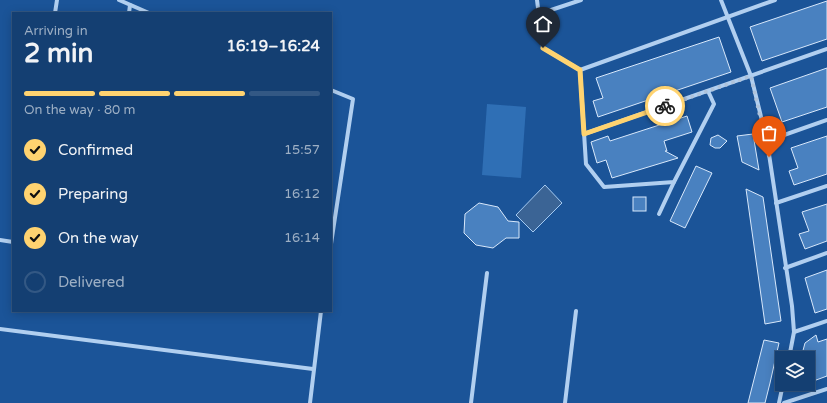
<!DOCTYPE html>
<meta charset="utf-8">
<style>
:root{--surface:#143f72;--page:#214a7a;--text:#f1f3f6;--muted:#9dafc4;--line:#335884;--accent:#ffd370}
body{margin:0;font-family:"Varela Round",sans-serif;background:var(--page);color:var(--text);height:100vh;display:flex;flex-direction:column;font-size:15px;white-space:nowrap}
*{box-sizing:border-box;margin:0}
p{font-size:13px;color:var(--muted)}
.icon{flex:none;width:22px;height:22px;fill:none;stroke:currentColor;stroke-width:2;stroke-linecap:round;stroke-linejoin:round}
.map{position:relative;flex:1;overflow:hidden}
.sheet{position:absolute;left:12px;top:12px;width:320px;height:300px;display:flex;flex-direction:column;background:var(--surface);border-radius:0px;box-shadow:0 2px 10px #0003,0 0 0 1px var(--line)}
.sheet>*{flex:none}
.tools{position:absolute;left:775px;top:351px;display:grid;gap:8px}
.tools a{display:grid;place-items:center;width:40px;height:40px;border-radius:0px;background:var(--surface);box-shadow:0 2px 10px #0003,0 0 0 1px var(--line);font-size:20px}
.pin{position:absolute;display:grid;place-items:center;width:34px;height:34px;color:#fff;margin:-41px -17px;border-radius:50% 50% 50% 0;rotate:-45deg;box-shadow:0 0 4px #0007}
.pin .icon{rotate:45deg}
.courier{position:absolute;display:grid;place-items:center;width:40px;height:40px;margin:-20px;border:3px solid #ffd370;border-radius:50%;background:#fff;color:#222;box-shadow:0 1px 5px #0007}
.overview em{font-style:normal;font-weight:700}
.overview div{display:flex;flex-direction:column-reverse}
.overview{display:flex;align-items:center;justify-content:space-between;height:68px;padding:0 12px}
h1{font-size:26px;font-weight:700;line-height:30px}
.bar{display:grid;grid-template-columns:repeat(4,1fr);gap:6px 4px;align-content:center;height:48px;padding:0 12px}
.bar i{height:5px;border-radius:3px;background:var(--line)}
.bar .selected{background:var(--accent)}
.bar p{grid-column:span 4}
ol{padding:0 12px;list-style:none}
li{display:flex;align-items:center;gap:12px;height:44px}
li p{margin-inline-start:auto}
li .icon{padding:4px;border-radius:50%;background:var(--accent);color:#111;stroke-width:4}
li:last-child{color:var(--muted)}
li i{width:22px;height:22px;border:2px solid var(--line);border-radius:50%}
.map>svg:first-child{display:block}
.green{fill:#2f6fb5}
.water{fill:#3b6495;stroke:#a4caf2}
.building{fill:#4981c0;stroke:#d8e8fb}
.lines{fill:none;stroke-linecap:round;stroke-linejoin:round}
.minor{stroke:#b1cff0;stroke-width:4}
.done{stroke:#afc3db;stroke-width:4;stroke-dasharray:0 7.2}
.route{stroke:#ffd370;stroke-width:5}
</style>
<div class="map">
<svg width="827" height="403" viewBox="0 0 827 403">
<rect width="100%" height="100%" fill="#1b5498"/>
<path class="green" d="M487 104 526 107 521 178 482 175Z"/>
<path class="water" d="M545 185 562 203 533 232 516 215Z"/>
<g class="building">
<path d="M827 1V39L762 61 750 27Z"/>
<path d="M719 37 731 72 598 117 593 101 603 98 596 78Z"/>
<path d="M827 68V107L782 122 770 88Z"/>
<path d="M687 116 692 132 664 141 667 151H665L678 158 612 178 606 160 597 163 591 142 608 136 610 141Z"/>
<path d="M753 134 759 170 742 162 737 136Z"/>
<path d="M718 135 727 141 720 148H715L710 145 711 138Z"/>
<path d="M827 136V174L794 185 789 171 798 168 791 148Z"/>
<path d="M696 166 712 173 685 228 670 221Z"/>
<path d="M746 189 763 197 781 321 765 324Z"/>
<rect x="633" y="197" width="13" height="14"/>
<path d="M479 203 498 207 508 221 519 222V238H506L493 248 476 245 464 233 465 214Z"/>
<path d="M827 204V241L805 249 799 234 809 231 802 212Z"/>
<path d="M827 270V309L815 313 805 278Z"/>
<path d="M816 335 818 342 827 339V376L808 383V358H801L805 343Z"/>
<path d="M764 340 779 343 770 383 765 403H748Z"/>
</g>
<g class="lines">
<g class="minor">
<path d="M119 0 149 13"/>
<path d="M537 0 543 48 580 70 586 164 604 187 674 182 714 104 708 91"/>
<path d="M721 0 751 76 767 141 792 306 794 332 789 358"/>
<path d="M55 13 57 0"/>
<path d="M129 13 130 5"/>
<path d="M539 14 581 0"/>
<path d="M580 70 775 0"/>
<path d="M331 90 353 99 331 244"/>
<path d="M584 134 827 49"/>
<path d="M767 141 827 120"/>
<path d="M776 203 827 186"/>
<path d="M659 214 674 182"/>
<path d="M0 240 13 242"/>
<path d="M785 268 827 253"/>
<path d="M0 329 313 369"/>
<path d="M794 332 827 321"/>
<path d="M310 403 321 311"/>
<path d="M471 403 487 273"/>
<path d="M565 403 576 311"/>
<path d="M779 403 783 384"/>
<path d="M784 403 827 389"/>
</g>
</g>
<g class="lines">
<path class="done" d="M665 106 751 76 769 157"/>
<path class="route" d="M543 48 580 70 584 134 665 106"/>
</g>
</svg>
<div class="tools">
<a><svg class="icon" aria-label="layers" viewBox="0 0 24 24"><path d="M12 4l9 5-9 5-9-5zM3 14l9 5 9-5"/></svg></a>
</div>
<div class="pin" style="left:769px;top:157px;background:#ea580c"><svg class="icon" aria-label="bag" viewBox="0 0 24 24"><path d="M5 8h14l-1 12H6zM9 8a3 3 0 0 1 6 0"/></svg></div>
<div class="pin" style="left:543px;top:48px;background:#1f2937"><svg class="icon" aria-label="home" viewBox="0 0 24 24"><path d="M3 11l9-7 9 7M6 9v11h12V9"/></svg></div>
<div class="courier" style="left:665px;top:106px"><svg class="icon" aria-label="bike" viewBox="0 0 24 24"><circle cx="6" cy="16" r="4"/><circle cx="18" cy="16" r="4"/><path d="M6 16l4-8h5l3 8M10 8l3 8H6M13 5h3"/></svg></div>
<section class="sheet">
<div class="overview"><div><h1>2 min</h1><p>Arriving in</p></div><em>16:19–16:24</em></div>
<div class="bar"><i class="selected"></i><i class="selected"></i><i class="selected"></i><i></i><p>On the way · 80 m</p></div>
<ol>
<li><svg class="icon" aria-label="check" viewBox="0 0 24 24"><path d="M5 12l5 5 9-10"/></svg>Confirmed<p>15:57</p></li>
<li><svg class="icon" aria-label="check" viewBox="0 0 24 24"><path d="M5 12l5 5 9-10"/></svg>Preparing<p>16:12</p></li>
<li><svg class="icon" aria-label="check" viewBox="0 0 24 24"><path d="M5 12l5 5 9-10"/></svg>On the way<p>16:14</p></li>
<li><i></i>Delivered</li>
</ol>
</section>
</div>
